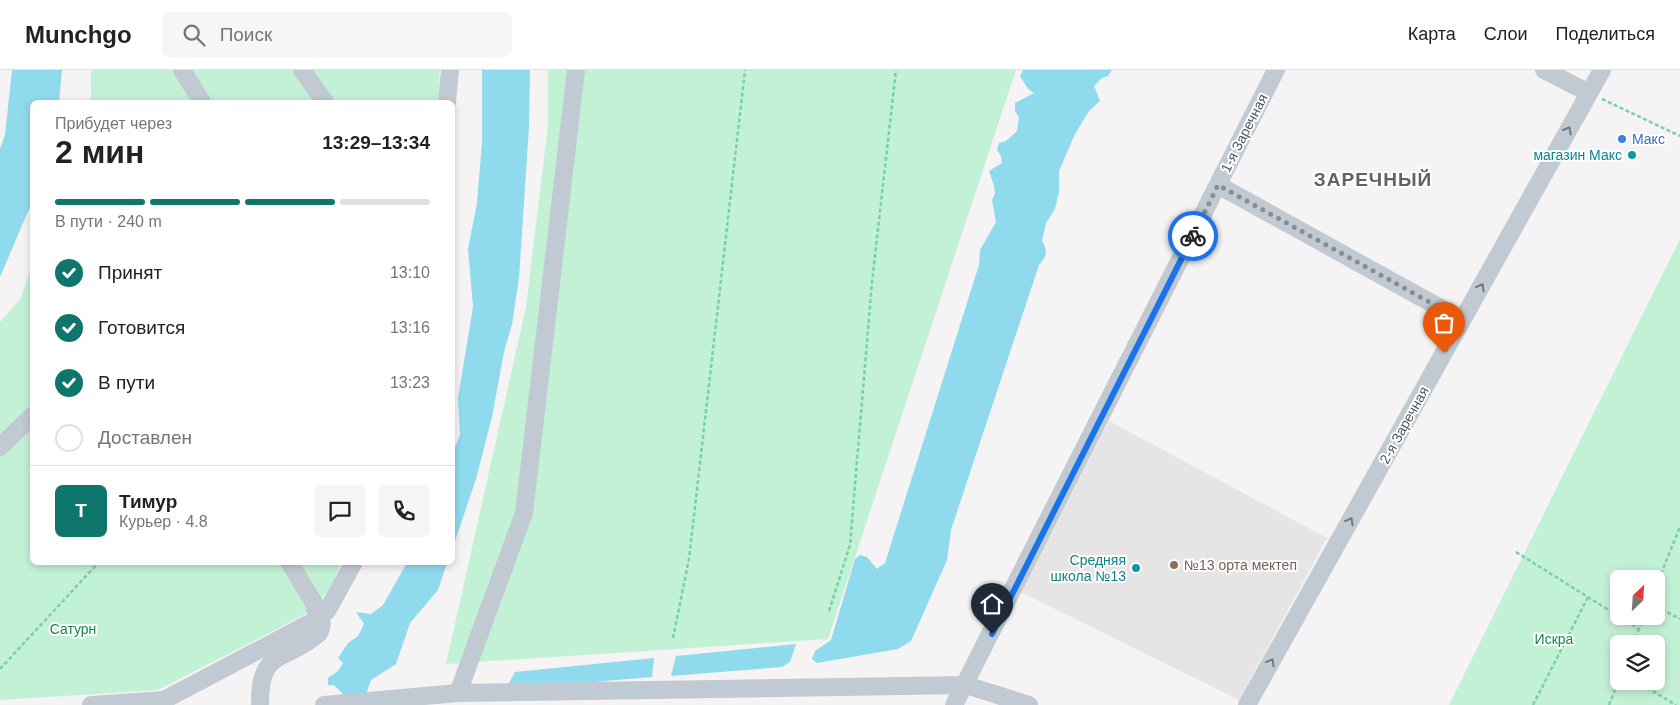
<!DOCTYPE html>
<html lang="ru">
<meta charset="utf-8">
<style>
:root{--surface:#fff;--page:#f6f6f6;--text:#222;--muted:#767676;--line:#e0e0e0;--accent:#0f766e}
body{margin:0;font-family:Helvetica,sans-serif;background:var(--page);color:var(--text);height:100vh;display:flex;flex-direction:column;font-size:19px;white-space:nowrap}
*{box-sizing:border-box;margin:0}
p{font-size:16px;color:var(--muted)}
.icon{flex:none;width:28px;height:28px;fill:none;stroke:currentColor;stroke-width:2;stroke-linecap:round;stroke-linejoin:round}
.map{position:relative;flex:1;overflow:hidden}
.drawer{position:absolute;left:30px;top:30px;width:425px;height:465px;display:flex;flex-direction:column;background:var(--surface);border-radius:8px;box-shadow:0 2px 8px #0003}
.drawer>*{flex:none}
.needle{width:32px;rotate:25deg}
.fabs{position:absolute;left:1610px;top:500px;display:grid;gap:10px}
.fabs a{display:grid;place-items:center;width:55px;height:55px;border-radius:8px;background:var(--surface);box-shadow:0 2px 8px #0003;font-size:25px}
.pin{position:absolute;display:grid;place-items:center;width:42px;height:42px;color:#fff;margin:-51px -21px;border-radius:50% 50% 50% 0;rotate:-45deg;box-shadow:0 0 5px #0007}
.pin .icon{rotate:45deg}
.courier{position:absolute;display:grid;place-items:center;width:50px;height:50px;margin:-25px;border:4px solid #1a73e8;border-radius:50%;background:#fff;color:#222;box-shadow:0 1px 6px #0007}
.head em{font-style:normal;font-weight:800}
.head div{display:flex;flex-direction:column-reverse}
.head{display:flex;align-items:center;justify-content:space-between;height:85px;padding:0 25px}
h1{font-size:32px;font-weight:800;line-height:38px}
.bar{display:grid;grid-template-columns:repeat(4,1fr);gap:8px 5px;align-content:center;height:60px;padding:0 25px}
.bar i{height:6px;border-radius:4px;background:var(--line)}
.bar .active{background:var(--accent)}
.bar p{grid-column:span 4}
.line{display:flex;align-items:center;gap:12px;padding:0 25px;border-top:1px solid var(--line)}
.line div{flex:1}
.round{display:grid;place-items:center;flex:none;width:52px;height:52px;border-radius:8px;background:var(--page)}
ol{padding:0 25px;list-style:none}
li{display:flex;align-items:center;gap:15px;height:55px}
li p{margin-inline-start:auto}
li .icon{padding:5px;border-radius:50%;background:var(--accent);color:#fff;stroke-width:4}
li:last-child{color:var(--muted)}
li i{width:28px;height:28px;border:2px solid var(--line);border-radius:50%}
header{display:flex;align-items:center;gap:30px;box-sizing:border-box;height:70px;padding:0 25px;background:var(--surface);border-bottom:1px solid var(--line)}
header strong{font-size:24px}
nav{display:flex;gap:28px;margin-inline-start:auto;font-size:18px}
.search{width:350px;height:45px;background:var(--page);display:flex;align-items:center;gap:12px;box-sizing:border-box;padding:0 18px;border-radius:8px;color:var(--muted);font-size:19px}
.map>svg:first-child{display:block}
.education{fill:#e6e4e5}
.green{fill:#c3f1d5;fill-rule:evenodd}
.water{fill:#90daee}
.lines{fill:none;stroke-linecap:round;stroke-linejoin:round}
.path{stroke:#7ad0a6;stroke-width:2.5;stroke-dasharray:4 2.5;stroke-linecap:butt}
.minor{stroke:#c1cad2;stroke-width:18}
.oneway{stroke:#6e7983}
.done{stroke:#868d94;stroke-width:5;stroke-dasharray:0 9}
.route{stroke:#1a73e8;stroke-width:6}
.shop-dot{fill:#3f7fe0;stroke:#fff;stroke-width:2}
.culture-dot{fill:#0f9aa8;stroke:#fff;stroke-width:2}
.education-dot{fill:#8d6e63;stroke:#fff;stroke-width:2}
.labels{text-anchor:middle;stroke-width:4;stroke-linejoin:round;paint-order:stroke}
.street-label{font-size:14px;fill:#4a5661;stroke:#fff}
.shop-label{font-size:14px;fill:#366cbe;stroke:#fff;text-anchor:start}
.culture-label{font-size:14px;fill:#0d838f;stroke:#fff;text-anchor:end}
.education-label{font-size:14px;fill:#785e54;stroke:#fff;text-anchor:start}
.park-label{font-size:14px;fill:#17864f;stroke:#fff}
.district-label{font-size:19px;font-weight:bold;letter-spacing:1px;fill:#5f6368;stroke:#fff}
</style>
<header>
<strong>Munchgo</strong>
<div class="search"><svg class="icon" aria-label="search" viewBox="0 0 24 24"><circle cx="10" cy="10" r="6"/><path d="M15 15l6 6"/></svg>Поиск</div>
<nav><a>Карта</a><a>Слои</a><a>Поделиться</a></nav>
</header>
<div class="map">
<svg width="1680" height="635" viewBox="0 0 1680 635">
<rect width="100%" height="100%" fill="#f5f3f3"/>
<path class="education" d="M1109 351 1327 468 1239 630 1021 522Z"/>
<g class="green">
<path d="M91 0H440L438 32H91Z"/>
<path d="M548 0H1016L828 569 446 594 526 237 548 55Z"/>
<path d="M1680 169V635H1449ZM1619 509H1656V546H1619ZM1619 574H1656V611H1619Z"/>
<path d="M32 198V492L341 493 329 521 304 545 158 620 0 630V252L20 229Z"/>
</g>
<g class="water">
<path d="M12 0H62L59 32H32V132L0 207V79L5 65Z"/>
<path d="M482 0H530L529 57 519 208 512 254 504 282 492 347 476 409 453 477V382L460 365 458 328 473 237 468 179 477 133 482 72Z"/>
<path d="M1023 0H1112L1108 6 1102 8 1094 16 1100 31 1089 41 1075 64 1059 101V122L1055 139 1046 153 1042 171C1048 181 1047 186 1039 195L951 460 947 490 911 571 898 579 817 593 812 589 815 581 831 570 855 489 860 485 867 487 877 499 885 493 979 195 980 180 996 152 992 130 995 123 994 116 989 101 1002 93 1001 86 997 80 999 73 1006 71 1017 61 1019 47 1015 41V33L1034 23 1028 19 1020 6Z"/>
<path d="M407 493H447L438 520 410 553 396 594 371 610 365 627 341 629 342 623 334 615H328V608L338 601 343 593 338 588 348 573 358 566 364 554 356 542 371 544 383 535Z"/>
<path d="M796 574 790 592 782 597 671 606 676 586Z"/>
<path d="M654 588 652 607 523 618 508 615 515 602Z"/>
</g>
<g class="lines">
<g class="path">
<path d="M1602 29 1680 66"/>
<path d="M1516 482 1639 559"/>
<path d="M1656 516 1680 457"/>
<path d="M1656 536 1680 549"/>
<path d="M829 541 850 475 872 212 896 0"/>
<path d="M673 568 689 489 745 0"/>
<path d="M1633 574 1644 546"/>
<path d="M0 599 99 492"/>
<path d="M1636 611 1676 635"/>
<path d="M1533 635 1588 527"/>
<path d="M1609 635 1619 610"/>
</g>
<g class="minor">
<path d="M182 0 202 32"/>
<path d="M302 0 325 32"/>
<path d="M1544 0 1589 23"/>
<path d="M447 32 450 0"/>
<path d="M1218 115 1462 250"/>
<path d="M0 377 32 346"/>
<path d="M458 623 524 443 576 0"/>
<path d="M91 635 164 630 312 552 317 547 314 533 289 492"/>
<path d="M260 635C259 577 286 593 319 563 323 555 323 551 317 544L327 541 354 492"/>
<path d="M324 635 458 623 966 615 1029 635"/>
<path d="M954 635 1276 0"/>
<path d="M1247 635 1602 0"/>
</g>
</g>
<defs><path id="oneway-chevron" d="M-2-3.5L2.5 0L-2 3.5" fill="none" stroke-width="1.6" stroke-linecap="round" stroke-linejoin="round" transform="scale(1.25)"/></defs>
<g class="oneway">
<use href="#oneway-chevron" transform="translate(1568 60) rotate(-61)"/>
<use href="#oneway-chevron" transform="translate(1481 217) rotate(-61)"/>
<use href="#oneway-chevron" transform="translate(1350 451) rotate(-61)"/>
<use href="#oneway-chevron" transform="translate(1271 592) rotate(-61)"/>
</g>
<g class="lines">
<path class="done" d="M1193 166 1218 115 1462 250 1444 283"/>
<path class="route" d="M992 564 1193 166"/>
</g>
<circle class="shop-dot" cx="1622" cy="69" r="5"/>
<g class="culture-dot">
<circle cx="1632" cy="85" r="5"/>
<circle cx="1136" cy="498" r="5"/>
</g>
<circle class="education-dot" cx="1174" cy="495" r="5"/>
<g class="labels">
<g class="street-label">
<text transform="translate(1244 63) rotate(-63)" y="5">1-я Заречная</text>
<text transform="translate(1404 355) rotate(-61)" y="5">2-я Заречная</text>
</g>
<g class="shop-label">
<text x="1632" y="74">Макс</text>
</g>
<g class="culture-label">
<text x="1622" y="90">магазин Макс</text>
<text x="1126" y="495">Средняя<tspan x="1126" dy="16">школа №13</tspan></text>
</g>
<g class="education-label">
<text x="1184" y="500">№13 орта мектеп</text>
</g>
<g class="park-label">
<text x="73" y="564">Сатурн</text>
<text x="1554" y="574">Искра</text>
</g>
<g class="district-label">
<text x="1373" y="116">ЗАРЕЧНЫЙ</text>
</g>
</g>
</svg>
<div class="fabs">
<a><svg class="needle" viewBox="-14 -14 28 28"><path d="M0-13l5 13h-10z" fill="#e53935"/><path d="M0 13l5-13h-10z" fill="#767676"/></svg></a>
<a><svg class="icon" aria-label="layers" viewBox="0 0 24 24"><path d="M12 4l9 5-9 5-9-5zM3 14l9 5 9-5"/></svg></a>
</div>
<div class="pin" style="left:1444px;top:283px;background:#ea580c"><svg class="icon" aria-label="bag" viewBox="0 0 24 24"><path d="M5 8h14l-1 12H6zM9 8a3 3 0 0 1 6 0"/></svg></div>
<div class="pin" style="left:992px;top:564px;background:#1f2937"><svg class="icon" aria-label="home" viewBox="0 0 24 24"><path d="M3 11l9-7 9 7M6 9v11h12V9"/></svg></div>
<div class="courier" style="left:1193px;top:166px"><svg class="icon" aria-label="bike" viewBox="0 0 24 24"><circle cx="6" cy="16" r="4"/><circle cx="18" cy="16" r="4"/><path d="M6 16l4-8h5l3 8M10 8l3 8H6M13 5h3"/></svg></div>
<section class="drawer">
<div class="head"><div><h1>2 мин</h1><p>Прибудет через</p></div><em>13:29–13:34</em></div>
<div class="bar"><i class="active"></i><i class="active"></i><i class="active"></i><i></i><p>В пути · 240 m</p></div>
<ol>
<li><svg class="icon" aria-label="check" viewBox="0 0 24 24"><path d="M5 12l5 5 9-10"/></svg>Принят<p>13:10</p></li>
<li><svg class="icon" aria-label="check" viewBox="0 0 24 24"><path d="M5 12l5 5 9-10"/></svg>Готовится<p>13:16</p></li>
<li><svg class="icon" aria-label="check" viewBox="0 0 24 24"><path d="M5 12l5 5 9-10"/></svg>В пути<p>13:23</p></li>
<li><i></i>Доставлен</li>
</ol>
<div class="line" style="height:90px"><b class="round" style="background:var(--accent);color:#fff">Т</b><div><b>Тимур</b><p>Курьер · 4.8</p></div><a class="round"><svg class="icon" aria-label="chat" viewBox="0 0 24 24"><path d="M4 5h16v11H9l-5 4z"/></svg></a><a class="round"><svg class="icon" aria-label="phone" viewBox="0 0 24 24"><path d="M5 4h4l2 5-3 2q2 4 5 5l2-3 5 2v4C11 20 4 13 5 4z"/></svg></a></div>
</section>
</div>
